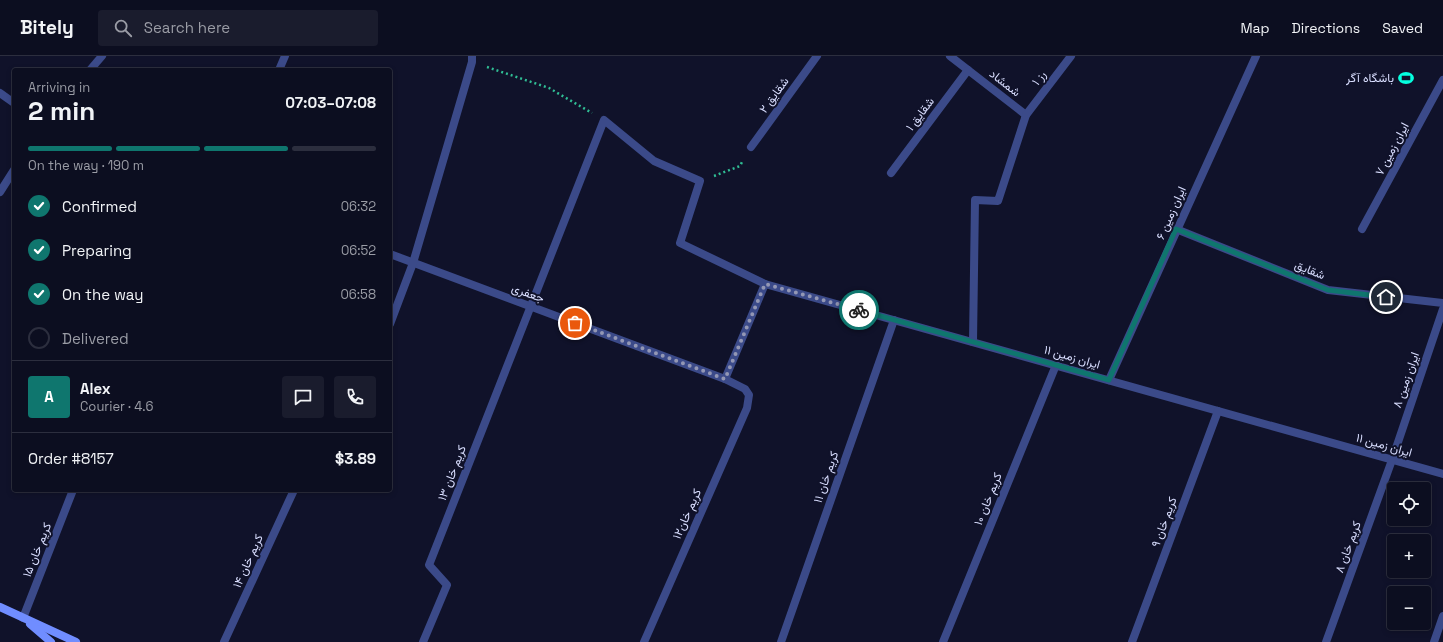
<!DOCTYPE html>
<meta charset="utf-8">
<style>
:root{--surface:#0c0e20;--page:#1a1c2d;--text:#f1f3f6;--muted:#9a9ca5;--line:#2c2e3e;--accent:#0f766e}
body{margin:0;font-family:"Space Grotesk",Vazirmatn,sans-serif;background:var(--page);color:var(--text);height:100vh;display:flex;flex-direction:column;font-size:15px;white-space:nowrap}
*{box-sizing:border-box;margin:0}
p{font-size:13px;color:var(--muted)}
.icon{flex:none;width:22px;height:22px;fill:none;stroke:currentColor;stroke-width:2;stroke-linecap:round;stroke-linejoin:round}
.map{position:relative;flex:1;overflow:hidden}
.panel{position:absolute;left:12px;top:12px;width:380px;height:424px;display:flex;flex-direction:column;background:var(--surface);border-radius:4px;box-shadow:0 2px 6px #0003,0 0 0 1px var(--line)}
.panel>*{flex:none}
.fabs{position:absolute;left:1387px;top:426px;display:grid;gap:8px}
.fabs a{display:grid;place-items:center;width:44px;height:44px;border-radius:4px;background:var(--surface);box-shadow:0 2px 6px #0003,0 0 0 1px var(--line);font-size:20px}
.pin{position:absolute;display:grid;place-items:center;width:34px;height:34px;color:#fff;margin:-17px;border:2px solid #fff;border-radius:50%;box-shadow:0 1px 4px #0007}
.courier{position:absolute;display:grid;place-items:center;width:40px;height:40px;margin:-20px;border:3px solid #0f766e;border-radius:50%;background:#fff;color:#222;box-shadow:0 1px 5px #0007}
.summary em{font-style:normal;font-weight:700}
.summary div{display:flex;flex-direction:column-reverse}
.summary{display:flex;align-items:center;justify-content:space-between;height:68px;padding:0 16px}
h1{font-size:26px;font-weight:700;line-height:30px}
.bar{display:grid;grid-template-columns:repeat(4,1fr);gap:6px 4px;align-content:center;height:48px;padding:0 16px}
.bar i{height:5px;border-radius:3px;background:var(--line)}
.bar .active{background:var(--accent)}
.bar p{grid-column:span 4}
.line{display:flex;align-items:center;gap:10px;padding:0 16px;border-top:1px solid var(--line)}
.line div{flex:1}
.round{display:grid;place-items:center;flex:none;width:42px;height:42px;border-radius:4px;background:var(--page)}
ol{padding:0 16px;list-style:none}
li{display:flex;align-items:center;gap:12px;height:44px}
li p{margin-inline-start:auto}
li .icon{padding:4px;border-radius:50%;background:var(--accent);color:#fff;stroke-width:4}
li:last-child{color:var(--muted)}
li i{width:22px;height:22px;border:2px solid var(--line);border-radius:50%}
header{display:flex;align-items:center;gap:24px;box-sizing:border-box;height:56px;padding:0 20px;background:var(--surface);border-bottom:1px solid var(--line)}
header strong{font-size:19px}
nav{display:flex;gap:22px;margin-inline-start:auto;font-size:14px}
.search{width:280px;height:36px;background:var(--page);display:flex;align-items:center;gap:10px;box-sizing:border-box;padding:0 14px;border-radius:4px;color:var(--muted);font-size:15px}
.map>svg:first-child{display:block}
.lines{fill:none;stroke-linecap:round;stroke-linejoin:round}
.path{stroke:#30bd94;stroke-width:2.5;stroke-dasharray:2 3;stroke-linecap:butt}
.minor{stroke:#3b4a89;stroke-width:8}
.tertiary{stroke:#3b4a89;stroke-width:8}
.secondary{stroke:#708dff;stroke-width:8}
.done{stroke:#9397b4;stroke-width:4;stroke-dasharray:0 7.2}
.route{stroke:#0f766e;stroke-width:5}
.labels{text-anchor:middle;stroke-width:4;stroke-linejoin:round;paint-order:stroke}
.street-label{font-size:12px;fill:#d9deff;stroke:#10122a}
.poi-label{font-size:12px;fill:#d9deff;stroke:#10122a;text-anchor:end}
</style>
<header>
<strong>Bitely</strong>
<div class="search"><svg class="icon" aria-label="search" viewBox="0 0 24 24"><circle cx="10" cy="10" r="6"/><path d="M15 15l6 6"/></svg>Search here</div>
<nav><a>Map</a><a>Directions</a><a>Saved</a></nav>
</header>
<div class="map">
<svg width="1443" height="586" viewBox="0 0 1443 586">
<rect width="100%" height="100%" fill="#10122a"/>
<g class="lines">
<g class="path">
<path d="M487 11 549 32 592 57"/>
<path d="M714 120 740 110 743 104"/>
</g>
<g class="minor">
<path d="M950 0 1026 59"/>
<path d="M279 14 285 0"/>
<path d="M0 37 14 47"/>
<path d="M751 91 817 0"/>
<path d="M891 117 968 14"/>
<path d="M1176 173 1328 234 1443 247"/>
<path d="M1362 173 1443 24"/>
<path d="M390 198 725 323 745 333 749 339 747 352 644 586"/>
<path d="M390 268 413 207 472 6V0"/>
<path d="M973 286 975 144 998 145 1026 59 1071 0"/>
<path d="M725 323 765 228"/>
<path d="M1109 324 1256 0"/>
<path d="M23 562 73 434"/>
<path d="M224 586 294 434"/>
<path d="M423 586 447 529 429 509 604 64 654 105 700 125 680 187 765 228 1443 418"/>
<path d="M781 586 894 264"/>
<path d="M943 586 1056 309"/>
<path d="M1132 586 1218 355"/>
<path d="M1326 586 1392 404 1443 253"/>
<path d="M1434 586 1443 560"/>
</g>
<g class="tertiary">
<path d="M90 14 102 0"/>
<path d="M0 136 14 114"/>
</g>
<g class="secondary">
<path d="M0 551 76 586"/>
<path d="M30 568 51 586"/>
</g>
</g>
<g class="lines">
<path class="done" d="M575 267 725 323 765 228 859 254"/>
<path class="route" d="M859 254 1109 324 1176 173 1328 234 1386 241"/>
</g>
<defs>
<symbol id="stadium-bare" viewBox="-9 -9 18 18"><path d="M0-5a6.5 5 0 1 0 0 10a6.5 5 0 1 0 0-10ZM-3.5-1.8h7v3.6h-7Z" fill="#05ffdf" stroke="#10122a" stroke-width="2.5" paint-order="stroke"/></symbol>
</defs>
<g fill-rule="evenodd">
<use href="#stadium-bare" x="1395" y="11" width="22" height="22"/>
</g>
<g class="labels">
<g class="street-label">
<text transform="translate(1039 22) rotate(-53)" y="4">رز ۱</text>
<text transform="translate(1005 27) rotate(38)" y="4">شمشاد</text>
<text transform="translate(774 39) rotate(-54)" y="4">شقایق ۲</text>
<text transform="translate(920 58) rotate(-53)" y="4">شقایق ۱</text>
<text transform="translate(1392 93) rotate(-62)" y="4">ایران زمین ۷</text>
<text transform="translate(1171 157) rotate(-66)" y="4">ایران زمین ۶</text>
<text transform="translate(1310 214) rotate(22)" y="4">شقایق</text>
<text transform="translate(528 237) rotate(20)" y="4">جعفری</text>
<text transform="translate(1072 301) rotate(16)" y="4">ایران زمین ۱۱</text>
<text transform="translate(1406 324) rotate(-71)" y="4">ایران زمین ۸</text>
<text transform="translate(1384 389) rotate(16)" y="4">ایران زمین ۱۱</text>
<text transform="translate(452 417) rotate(-69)" y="4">کریم خان ۱۳</text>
<text transform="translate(826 421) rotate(-71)" y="4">کریم خان ۱۱</text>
<text transform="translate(988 443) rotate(-68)" y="4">کریم خان ۱۰</text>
<text transform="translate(687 458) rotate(-66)" y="4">کریم خان۱۲</text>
<text transform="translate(1164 466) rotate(-70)" y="4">کریم خان ۹</text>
<text transform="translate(1348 491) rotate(-70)" y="4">کریم خان ۸</text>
<text transform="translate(37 494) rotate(-68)" y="4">کریم خان ۱۵</text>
<text transform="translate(248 505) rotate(-66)" y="4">کریم خان ۱۴</text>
</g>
<g class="poi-label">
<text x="1394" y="26">باشگاه آگر</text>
</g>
</g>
</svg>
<div class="fabs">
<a><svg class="icon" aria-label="locate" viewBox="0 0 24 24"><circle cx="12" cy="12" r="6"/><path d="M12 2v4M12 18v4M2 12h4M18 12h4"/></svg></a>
<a>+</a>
<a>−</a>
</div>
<div class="pin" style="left:575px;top:267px;background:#ea580c"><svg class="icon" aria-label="bag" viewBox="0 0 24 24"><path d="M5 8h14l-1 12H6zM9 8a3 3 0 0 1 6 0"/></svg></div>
<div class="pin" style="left:1386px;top:241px;background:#1f2937"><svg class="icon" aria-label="home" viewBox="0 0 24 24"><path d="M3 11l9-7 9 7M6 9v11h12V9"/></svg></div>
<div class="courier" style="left:859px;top:254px"><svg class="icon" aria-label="bike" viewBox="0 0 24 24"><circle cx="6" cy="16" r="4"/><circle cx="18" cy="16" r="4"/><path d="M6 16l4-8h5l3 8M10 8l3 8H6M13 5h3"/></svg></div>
<section class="panel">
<div class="summary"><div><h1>2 min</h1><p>Arriving in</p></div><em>07:03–07:08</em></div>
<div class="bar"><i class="active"></i><i class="active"></i><i class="active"></i><i></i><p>On the way · 190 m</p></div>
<ol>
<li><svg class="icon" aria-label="check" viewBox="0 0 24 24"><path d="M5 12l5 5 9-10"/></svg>Confirmed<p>06:32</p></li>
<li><svg class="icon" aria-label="check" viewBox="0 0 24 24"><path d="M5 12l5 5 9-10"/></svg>Preparing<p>06:52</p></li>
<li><svg class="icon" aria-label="check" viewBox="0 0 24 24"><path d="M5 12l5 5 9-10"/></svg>On the way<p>06:58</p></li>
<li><i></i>Delivered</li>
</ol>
<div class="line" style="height:72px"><b class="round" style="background:var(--accent);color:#fff">A</b><div><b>Alex</b><p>Courier · 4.6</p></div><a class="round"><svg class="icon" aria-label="chat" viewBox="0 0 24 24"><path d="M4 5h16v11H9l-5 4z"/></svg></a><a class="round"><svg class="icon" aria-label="phone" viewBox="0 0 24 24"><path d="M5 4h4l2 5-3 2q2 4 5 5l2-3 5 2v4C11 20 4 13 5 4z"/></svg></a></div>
<div class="line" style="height:52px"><div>Order #8157</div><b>$3.89</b></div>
</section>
</div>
